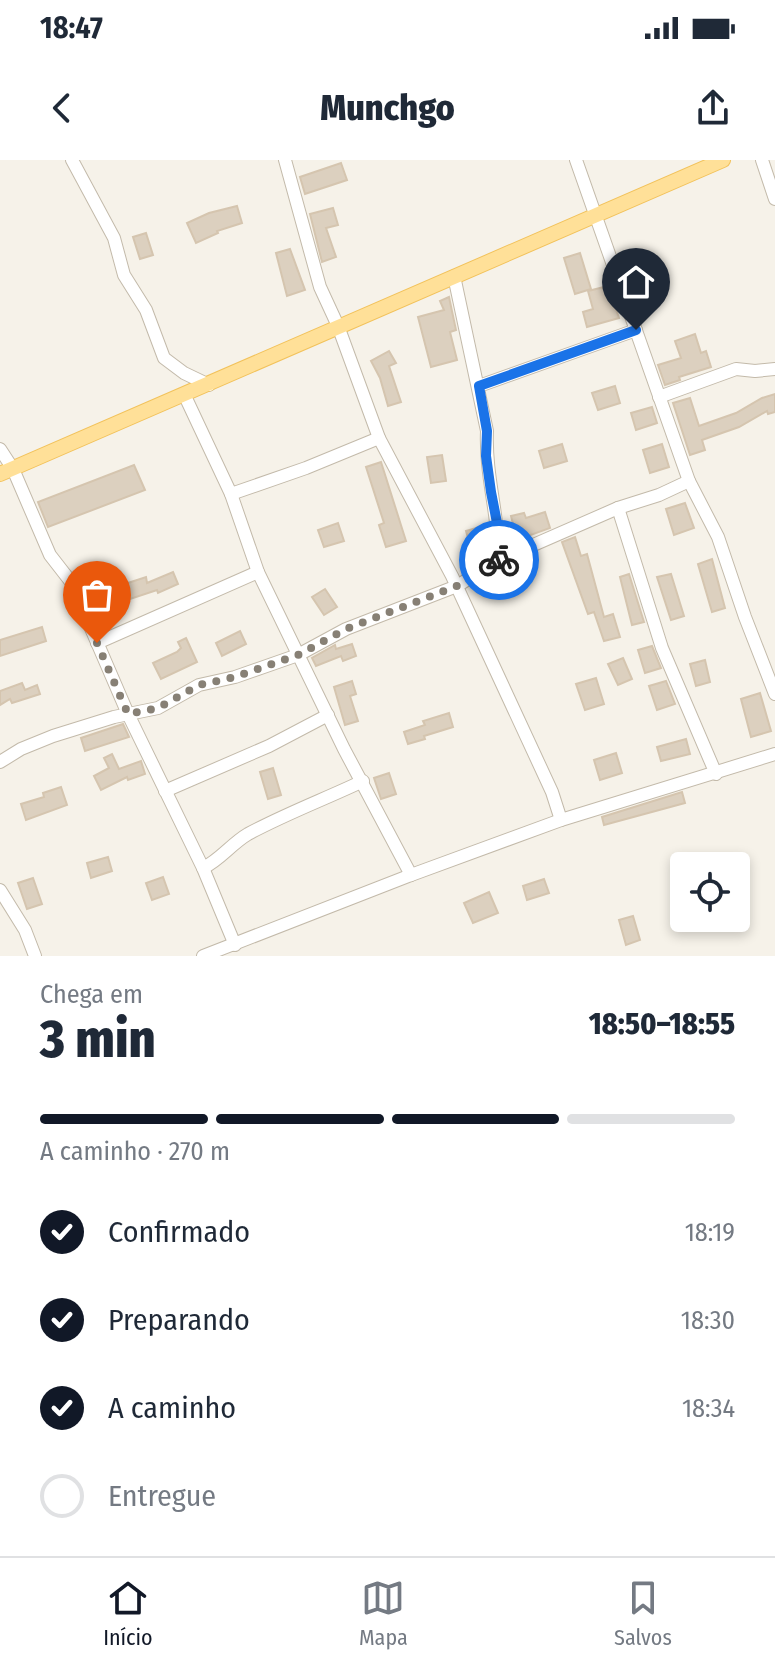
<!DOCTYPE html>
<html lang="pt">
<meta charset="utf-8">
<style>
:root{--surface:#fff;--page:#f6f6f7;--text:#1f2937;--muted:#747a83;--line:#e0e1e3;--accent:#111827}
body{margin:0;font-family:"Fira Sans Condensed",sans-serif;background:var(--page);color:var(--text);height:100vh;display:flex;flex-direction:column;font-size:30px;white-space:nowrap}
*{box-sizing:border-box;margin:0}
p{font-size:26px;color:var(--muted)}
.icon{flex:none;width:44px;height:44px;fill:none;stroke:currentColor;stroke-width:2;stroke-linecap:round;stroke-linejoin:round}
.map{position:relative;height:796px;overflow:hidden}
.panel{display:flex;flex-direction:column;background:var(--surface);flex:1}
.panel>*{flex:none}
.controls{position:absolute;left:670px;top:692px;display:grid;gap:16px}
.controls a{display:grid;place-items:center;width:80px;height:80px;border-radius:8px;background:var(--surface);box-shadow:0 4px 12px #0003;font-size:40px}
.pin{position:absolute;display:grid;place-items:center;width:68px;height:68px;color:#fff;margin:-82px -34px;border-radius:50% 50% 50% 0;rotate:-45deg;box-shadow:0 0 8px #0007}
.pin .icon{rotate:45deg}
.courier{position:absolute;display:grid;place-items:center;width:80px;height:80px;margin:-40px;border:6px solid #1a73e8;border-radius:50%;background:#fff;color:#222;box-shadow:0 2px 10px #0007}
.headline em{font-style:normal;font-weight:800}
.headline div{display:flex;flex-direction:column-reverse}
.headline{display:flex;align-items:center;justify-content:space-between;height:136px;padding:0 40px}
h1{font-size:52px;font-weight:800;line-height:60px}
.bar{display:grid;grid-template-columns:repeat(4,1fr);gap:12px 8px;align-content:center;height:96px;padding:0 40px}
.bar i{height:10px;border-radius:6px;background:var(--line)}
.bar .active{background:var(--accent)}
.bar p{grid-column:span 4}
ol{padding:0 40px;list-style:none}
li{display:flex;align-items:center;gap:24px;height:88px}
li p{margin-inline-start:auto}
li .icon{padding:8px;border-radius:50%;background:var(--accent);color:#fff;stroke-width:4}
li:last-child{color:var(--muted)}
li i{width:44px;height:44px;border:4px solid var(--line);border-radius:50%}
.status{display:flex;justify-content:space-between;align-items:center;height:56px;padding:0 40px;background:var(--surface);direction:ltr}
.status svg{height:22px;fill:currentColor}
header{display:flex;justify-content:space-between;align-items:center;height:104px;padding:0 40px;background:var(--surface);font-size:36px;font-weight:800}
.tabs{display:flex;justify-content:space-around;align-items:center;height:112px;border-top:2px solid var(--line);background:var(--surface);font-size:22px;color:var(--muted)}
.tabs a{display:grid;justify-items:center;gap:4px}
.tabs .active{color:var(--accent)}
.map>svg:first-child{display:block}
.building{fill:#dcd0bf;stroke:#d5c5af;stroke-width:2}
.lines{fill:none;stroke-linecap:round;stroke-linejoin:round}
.minor-casing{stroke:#c3baaa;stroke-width:14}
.major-casing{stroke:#f2c25b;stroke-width:16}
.minor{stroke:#fff;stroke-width:12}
.major{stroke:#ffe098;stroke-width:14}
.done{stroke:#878075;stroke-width:8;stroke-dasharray:0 14.4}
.route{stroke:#1a73e8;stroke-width:10}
</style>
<div class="status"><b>18:47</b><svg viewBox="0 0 49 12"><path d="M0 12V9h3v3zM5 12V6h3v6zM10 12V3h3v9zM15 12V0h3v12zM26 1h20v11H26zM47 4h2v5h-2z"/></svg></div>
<header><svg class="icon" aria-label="back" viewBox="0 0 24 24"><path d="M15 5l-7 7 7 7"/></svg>Munchgo<svg class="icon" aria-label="share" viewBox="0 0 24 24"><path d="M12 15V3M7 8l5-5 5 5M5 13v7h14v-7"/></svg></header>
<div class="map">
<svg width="775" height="796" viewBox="0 0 775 796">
<rect width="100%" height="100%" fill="#f6f2e9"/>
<g class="building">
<path d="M341 3 347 20 305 34 300 17Z"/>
<path d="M237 46 242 63 217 71 218 73 196 83 187 63 209 53Z"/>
<path d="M333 48 338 65 326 68 336 97 322 102 310 54Z"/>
<path d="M146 73 153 95 140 99 133 77Z"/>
<path d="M290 89 305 130 287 136 276 93Z"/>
<path d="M580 93 591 129 575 134 564 98Z"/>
<path d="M608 126 619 158 587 167 583 152 593 149 588 131Z"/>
<path d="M449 137 456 170 450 172 457 200 431 207 418 157 444 150 440 141Z"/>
<path d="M695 174 701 193 706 191 711 207 679 217 680 220 665 225 658 205 681 198 675 181Z"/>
<path d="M389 191 396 203 389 206 401 242 388 246 380 218 371 201Z"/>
<path d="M615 226 620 243 598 250 592 233Z"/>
<path d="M775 234V252L768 254 767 251 739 267 702 280 705 290 690 295 673 243 690 238 699 266 736 253 762 238Z"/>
<path d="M652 247 657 263 636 270 631 253Z"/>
<path d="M562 284 567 301 544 308 539 291Z"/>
<path d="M662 284 669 307 650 313 643 290Z"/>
<path d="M442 295 446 321 431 323 427 297Z"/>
<path d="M381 302 406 381 386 387 379 365 384 363 366 307Z"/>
<path d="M134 305 145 330 48 367 38 342Z"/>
<path d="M685 343 694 368 674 375 666 349Z"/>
<path d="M545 352 550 368 517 380 511 356 524 353 526 358Z"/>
<path d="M338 363 344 381 324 387 318 370Z"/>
<path d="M487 365 490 389 472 393 466 371Z"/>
<path d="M575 377 581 396 587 394 604 457 613 454 620 477 604 481 594 452 588 454 562 382Z"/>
<path d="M712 399 725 448 712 452 698 404Z"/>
<path d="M173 412 178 424 158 433 157 430 130 439 125 424 146 417 147 423Z"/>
<path d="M629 414 644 462 632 465 620 417Z"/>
<path d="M671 414 684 456 671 460 657 417Z"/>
<path d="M119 418 122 426 109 430 115 442 99 450 90 431Z"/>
<path d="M325 429 337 447 324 455 312 437Z"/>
<path d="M42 467 46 481 0 496V480Z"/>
<path d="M240 471 246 484 222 496 216 483Z"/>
<path d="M186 478 197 502 161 519 153 503 177 492 181 488 178 482Z"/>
<path d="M352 484 356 496 343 501 341 496 316 506 312 498 335 485 336 489Z"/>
<path d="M652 486 661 508 645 513 638 490Z"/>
<path d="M623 498 632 519 618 525 608 504Z"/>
<path d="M705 500 710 522 696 526 690 504Z"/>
<path d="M596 518 604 544 585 550 576 524Z"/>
<path d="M352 521 356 534 350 536 358 561 345 565 334 527Z"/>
<path d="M666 521 675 544 657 550 649 526Z"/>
<path d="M22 523 25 530 37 525 40 534 12 543 10 539 0 545V531Z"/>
<path d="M760 533 771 571 751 577 741 539Z"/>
<path d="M449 553 453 567 424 576 425 579 408 584 404 572 425 565 423 561Z"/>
<path d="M123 564 129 577 85 591 81 578Z"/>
<path d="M686 579 690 594 661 601 657 587Z"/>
<path d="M616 593 622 613 600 620 594 600Z"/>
<path d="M112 594 119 609 141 601 145 614 128 620 127 617 101 630 94 616 109 608 104 598Z"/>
<path d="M273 608 281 635 268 639 260 612Z"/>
<path d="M389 613 396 634 381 639 374 618Z"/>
<path d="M61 627 67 645 26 660 21 644 44 637 43 633Z"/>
<path d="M682 632 685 643 604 665 602 657Z"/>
<path d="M108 697 112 711 91 718 87 703Z"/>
<path d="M163 717 169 734 152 740 146 723Z"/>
<path d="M33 718 42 744 27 749 18 723Z"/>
<path d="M544 719 549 733 527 740 523 726Z"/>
<path d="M489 732 498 753 473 763 464 743Z"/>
<path d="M633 756 640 780 626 785 619 760Z"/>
</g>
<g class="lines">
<defs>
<g id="minor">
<path d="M72 0 114 78 124 115 146 150 164 198 184 213 209 225"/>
<path d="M285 0 320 127 338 166 379 278 452 416 552 632 561 660"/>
<path d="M576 0 689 321 718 377 745 457 775 534"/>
<path d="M762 0 775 39"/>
<path d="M454 116 487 271C485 315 499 357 499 400"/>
<path d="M479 226 636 170"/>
<path d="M184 234 231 334 258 412 344 589 411 715 561 660 775 594"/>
<path d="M659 237 736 209 755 211 775 209"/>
<path d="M0 289 13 309 50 395 71 422 128 554 203 708C220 700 231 684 248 674 285 654 325 639 363 621"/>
<path d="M231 334 306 308 379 278"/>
<path d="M618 348 662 488 716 614"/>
<path d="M97 483 258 412"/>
<path d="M0 602 21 589 53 576 114 557 158 548 199 525 235 517 298 495 346 469 457 426 499 400 618 348 659 335 689 321"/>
<path d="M165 631 269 586 328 555"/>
<path d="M203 708 235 785"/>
<path d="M0 730 25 770 35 796"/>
<path d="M203 796 411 715"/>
</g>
<path id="major" d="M0 314 723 0"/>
</defs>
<use href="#minor" class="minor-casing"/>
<use href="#major" class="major-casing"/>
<use href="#minor" class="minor"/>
<use href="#major" class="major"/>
</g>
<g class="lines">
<path class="done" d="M97 483 128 554 158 548 199 525 235 517 298 495 346 469 457 426 499 400"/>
<path class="route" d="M499 400V373L491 332 486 296 487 271 479 226 636 170"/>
</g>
</svg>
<div class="controls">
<a><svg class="icon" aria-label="locate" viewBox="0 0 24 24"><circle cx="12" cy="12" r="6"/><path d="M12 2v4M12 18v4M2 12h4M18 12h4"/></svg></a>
</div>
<div class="pin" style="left:97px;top:483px;background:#ea580c"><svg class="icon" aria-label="bag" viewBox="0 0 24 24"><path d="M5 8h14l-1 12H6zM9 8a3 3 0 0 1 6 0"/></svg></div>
<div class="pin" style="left:636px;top:170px;background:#1f2937"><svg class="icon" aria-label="home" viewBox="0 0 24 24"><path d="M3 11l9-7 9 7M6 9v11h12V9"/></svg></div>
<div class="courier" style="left:499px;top:400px"><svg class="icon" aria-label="bike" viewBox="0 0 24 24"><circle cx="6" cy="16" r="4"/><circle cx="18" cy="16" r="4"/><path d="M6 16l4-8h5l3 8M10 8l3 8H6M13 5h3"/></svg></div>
</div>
<section class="panel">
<div class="headline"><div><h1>3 min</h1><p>Chega em</p></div><em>18:50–18:55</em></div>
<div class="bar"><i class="active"></i><i class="active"></i><i class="active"></i><i></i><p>A caminho · 270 m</p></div>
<ol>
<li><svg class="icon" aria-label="check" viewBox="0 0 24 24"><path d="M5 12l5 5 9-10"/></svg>Confirmado<p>18:19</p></li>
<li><svg class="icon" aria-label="check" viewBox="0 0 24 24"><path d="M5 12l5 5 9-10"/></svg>Preparando<p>18:30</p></li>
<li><svg class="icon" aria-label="check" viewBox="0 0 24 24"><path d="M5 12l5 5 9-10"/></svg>A caminho<p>18:34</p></li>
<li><i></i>Entregue</li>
</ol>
</section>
<nav class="tabs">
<a class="active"><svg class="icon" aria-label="home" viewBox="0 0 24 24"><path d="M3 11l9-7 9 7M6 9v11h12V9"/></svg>Início</a>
<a><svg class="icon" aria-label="map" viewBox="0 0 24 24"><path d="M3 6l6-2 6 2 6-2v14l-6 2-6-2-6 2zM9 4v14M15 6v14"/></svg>Mapa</a>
<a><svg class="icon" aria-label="saved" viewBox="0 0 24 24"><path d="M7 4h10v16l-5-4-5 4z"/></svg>Salvos</a>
</nav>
